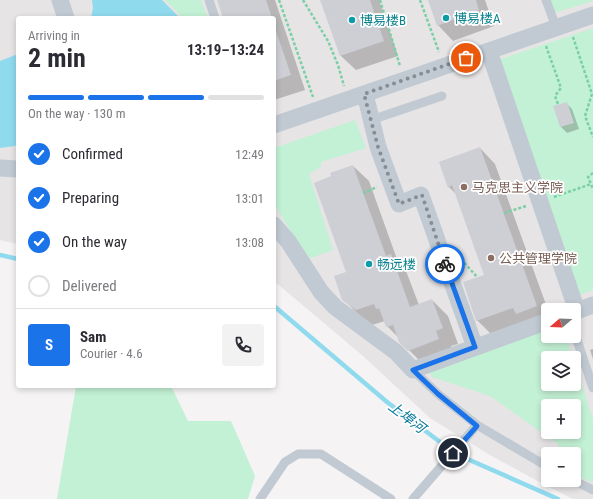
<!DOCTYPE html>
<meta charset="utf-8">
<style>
:root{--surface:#fff;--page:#f2f2f3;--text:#2b2b33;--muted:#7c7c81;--line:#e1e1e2;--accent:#1a73e8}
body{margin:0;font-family:"Roboto Condensed","Noto Sans SC",sans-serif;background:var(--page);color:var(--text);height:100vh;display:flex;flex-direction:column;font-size:15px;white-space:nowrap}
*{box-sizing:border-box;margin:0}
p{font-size:13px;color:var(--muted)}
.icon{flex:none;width:22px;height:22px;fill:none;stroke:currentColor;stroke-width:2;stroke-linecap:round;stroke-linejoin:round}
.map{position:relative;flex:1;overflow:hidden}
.sheet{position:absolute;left:16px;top:16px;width:260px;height:372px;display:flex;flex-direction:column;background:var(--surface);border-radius:4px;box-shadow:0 2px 6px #0003}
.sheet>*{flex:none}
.needle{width:26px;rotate:251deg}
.buttons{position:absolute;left:541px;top:303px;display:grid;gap:8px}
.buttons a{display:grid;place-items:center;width:40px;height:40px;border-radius:4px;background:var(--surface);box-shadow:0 2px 6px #0003;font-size:20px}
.pin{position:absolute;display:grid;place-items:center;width:34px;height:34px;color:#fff;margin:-17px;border:2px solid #fff;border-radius:50%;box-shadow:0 1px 4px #0007}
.courier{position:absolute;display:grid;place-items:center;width:40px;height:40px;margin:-20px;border:3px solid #1a73e8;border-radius:50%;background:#fff;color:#222;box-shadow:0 1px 5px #0007}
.headline em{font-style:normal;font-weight:700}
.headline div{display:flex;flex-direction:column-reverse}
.headline{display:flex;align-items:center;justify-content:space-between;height:68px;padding:0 12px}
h1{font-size:26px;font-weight:700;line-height:30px}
.bar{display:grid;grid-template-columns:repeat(4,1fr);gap:6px 4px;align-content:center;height:48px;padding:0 12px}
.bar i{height:5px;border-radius:3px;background:var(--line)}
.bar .selected{background:var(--accent)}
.bar p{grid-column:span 4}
.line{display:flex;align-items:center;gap:10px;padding:0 12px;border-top:1px solid var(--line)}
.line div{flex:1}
.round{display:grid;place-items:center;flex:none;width:42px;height:42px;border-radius:4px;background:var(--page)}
ol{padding:0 12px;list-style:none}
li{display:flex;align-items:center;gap:12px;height:44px}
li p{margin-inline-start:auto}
li .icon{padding:4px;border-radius:50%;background:var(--accent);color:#fff;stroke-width:4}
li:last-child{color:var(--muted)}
li i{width:22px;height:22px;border:2px solid var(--line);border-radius:50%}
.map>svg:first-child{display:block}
.education{fill:#e6e4e5;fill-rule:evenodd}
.green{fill:#c3f1d5;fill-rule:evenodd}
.water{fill:#90daee}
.shadow{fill:#0003}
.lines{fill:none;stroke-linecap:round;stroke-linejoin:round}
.stream{stroke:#90daee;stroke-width:4.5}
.building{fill:#cdcfd5}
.path{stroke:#7ad0a6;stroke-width:2.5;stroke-dasharray:3 2;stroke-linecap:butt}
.service{stroke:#c1cad2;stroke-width:9}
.minor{stroke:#c1cad2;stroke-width:17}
.done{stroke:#868d94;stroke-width:4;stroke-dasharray:0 7.2}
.route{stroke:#1a73e8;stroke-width:5}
.culture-dot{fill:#0f9aa8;stroke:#fff;stroke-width:1.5}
.education-dot{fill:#8d6e63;stroke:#fff;stroke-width:1.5}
.labels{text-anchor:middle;stroke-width:3.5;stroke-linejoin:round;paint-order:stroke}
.culture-label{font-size:13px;fill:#0d838f;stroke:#fff;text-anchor:start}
.education-label{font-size:13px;fill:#785e54;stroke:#fff;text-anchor:start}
.water-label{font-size:14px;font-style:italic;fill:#0c7c9b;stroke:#fff}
</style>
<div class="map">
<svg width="593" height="499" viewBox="0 0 593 499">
<rect width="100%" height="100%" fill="#f5f3f3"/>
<path class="education" d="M0 0H593V499H573L543 484 490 455 430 418 363 356 274 281V18H18V244L0 240ZM548 310H574V336H548ZM548 358H574V384H548ZM548 406H574V432H548ZM548 454H574V480H548Z"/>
<g class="green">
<path d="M165 0H201L208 18H183Z"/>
<path d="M550 0H593V1L554 13Z"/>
<path d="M593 28V290L576 296 495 61Z"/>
<path d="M355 120 366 148 321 162V167L309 174 333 250 308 259 274 204V148Z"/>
<path d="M548 329V336H566L573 358H548V384H574V361L593 419V481L590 482 574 473V454H560L558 444 490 396 432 377 428 369ZM548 406H574V432H548Z"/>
<path d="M76 386H171L188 421H231L255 476 248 499H57Z"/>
</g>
<g class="water">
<path d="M92 0H162L180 18H91L93 8Z"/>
<path d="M18 54V143L15 146 0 148V61Z"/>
</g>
<g class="shadow">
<path d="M218 0H275L305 90 274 100V18H224Z"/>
<path d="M321 0H379L398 56 356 70 341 56Z"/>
<path d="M429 0H485L494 26 453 41 438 25Z"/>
<path d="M566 103 572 109 579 129 567 133 561 127 554 107Z"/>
<path d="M480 148 495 164 548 310V324L493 336 477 320 485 275 456 194 449 187 440 162Z"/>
<path d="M353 166 369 181 398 262 406 271 419 305 432 300 448 316 458 344 451 346 454 355 425 366 400 341 399 338 387 326 385 321 372 325 359 315 343 299 347 272 332 177Z"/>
<path d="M593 349V359L590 350Z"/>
</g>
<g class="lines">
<g class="stream">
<path d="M0 255 18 259"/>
<path d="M274 306 387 402 456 454 558 499"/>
</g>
</g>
<g class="building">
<path d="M217 0H266L272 18H223Z"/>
<path d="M320 0H370L384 41 340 56Z"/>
<path d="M428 0H476L479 10 437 26Z"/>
<path d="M274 31H276L291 75 274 81Z"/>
<path d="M567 102 574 123 560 127 553 106Z"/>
<path d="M480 147 537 306 516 314 513 308 476 321 463 282 484 275 452 185 448 188 439 162Z"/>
<path d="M353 165 386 256 391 254 410 307 432 299 443 328 436 331 439 339 408 351 399 342 393 325 386 327 379 308 376 309 374 304 356 310 342 300 334 276 346 272 314 183 331 176 330 173Z"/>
</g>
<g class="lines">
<g class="path">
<path d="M279 0 313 97"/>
<path d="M303 0 328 41 338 65 344 86"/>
<path d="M380 0 400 66"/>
<path d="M420 0 439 52"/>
<path d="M573 37 592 94 585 116 593 137"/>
<path d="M546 46 561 88 555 96 558 104"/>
<path d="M593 173 588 177 593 189"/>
<path d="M363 193 377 187"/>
<path d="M554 197 591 184"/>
<path d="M504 213 526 206"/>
<path d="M461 259 477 277"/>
</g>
<g class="service">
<path d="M209 0 215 18"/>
<path d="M546 0 556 27"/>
<path d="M371 120 442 96"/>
<path d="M574 331 593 388"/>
<path d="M413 370 438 394 477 425 548 467"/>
<path d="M573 480 593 490"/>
<path d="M260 499 285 462 298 454H321L391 499"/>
<path d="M413 499 477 425"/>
</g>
<g class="minor">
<path d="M60 0 66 18"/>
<path d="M489 51 577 311"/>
<path d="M365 94 378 147 399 204 421 195 475 347"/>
<path d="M274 125 593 15"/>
<path d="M0 168 18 169"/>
<path d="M274 225 288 241 321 292 335 307 396 352 413 370 548 321"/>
<path d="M574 312 593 305"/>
</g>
</g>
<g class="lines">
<path class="done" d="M445 264 422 195 399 204 378 147 364 94 466 58"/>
<path class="route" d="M445 264 475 347 413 370 438 394 477 426 453 453"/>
</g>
<g class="culture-dot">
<circle cx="446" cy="18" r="4"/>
<circle cx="352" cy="20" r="4"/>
<circle cx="369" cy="264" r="4"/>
</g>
<g class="education-dot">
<circle cx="464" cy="187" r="4"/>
<circle cx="491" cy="258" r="4"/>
</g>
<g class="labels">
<g class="culture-label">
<text x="454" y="23">博易楼A</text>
<text x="360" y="25">博易楼B</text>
<text x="377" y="269">畅远楼</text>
</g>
<g class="education-label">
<text x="472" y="192">马克思主义学院</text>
<text x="499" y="263">公共管理学院</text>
</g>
<g class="water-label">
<text transform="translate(407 417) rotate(37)" y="5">上埠河</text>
</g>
</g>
</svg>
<div class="buttons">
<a><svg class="needle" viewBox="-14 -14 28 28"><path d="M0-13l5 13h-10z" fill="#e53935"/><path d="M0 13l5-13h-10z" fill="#7c7c81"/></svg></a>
<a><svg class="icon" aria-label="layers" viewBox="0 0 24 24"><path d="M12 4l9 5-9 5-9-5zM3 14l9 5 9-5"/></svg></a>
<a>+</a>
<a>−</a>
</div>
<div class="pin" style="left:466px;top:58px;background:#ea580c"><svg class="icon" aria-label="bag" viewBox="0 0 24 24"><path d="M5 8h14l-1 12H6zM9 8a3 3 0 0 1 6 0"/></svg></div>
<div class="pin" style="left:453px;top:453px;background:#1f2937"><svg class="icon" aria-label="home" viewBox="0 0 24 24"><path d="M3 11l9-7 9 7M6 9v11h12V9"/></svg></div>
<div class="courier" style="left:445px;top:264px"><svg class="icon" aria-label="bike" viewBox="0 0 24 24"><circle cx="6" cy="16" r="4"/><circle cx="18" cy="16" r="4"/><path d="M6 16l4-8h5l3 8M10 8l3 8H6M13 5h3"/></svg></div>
<section class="sheet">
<div class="headline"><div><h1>2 min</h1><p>Arriving in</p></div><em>13:19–13:24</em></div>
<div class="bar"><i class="selected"></i><i class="selected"></i><i class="selected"></i><i></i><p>On the way · 130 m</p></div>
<ol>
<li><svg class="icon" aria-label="check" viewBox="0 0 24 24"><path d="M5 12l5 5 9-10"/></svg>Confirmed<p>12:49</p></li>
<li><svg class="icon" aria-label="check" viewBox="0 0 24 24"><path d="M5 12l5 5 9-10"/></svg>Preparing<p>13:01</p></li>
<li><svg class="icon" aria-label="check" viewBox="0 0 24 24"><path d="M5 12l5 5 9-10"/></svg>On the way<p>13:08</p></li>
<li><i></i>Delivered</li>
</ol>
<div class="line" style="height:72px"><b class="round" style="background:var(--accent);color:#fff">S</b><div><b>Sam</b><p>Courier · 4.6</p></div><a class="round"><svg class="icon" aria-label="phone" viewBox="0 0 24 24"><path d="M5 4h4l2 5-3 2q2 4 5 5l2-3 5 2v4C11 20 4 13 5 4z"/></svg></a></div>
</section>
</div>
